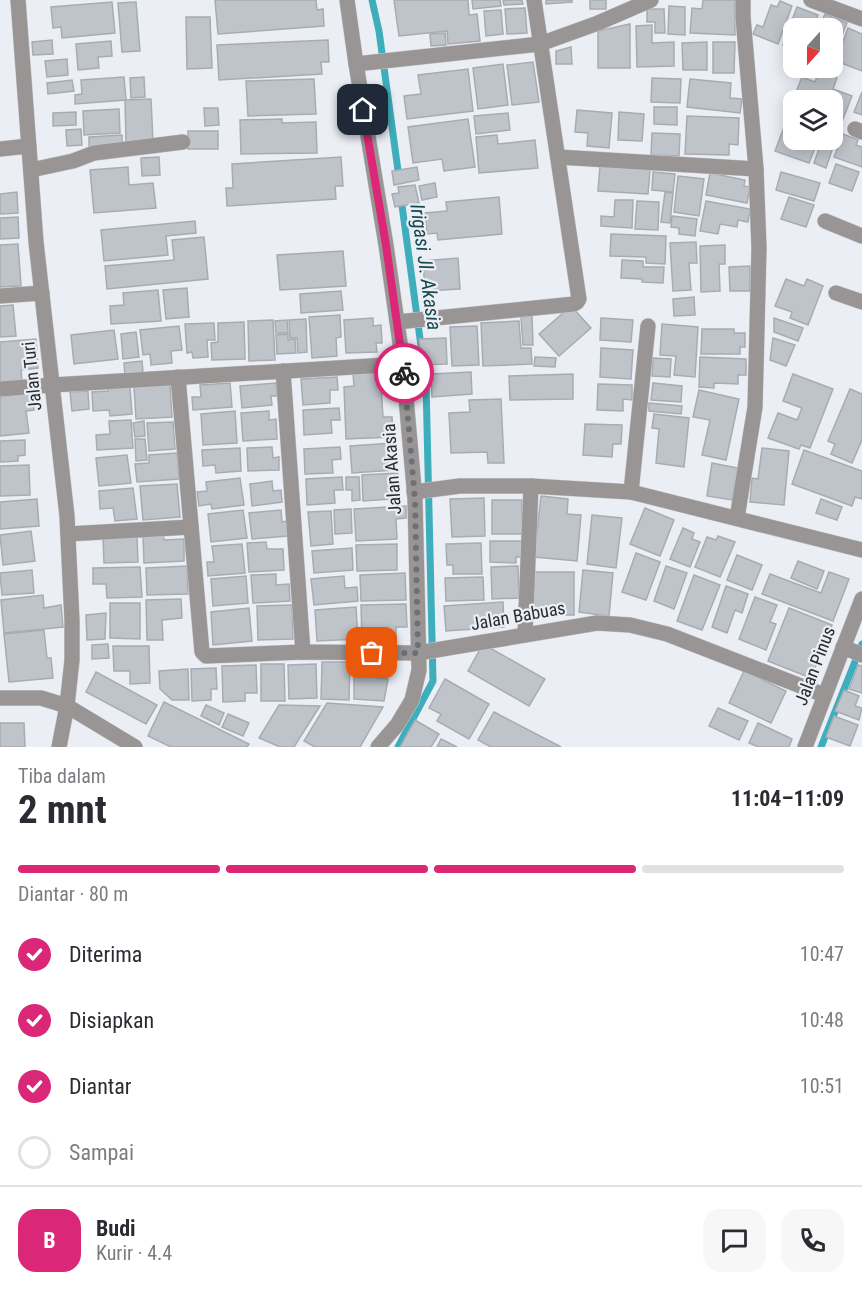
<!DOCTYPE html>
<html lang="id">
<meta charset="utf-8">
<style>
:root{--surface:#fff;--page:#f7f7f7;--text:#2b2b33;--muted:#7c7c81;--line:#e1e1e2;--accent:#db2777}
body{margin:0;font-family:"Roboto Condensed",sans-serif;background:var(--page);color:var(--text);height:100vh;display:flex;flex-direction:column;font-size:22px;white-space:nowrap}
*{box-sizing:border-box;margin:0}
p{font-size:20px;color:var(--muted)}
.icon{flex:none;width:33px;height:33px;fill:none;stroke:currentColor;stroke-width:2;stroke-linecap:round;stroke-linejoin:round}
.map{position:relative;height:747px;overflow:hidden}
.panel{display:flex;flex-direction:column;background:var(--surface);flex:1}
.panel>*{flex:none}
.needle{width:39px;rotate:201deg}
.fabs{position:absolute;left:783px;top:18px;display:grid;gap:12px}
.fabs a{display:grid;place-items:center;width:60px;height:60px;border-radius:12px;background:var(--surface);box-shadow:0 3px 15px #0003;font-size:30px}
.pin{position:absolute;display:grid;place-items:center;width:51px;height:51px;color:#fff;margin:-26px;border-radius:12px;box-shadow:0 3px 9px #0006}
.courier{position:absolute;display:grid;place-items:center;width:60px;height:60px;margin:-30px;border:4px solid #db2777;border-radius:50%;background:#fff;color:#222;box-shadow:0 2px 8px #0007}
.head em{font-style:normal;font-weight:700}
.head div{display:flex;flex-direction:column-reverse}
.head{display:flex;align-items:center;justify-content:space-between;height:102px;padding:0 18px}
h1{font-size:39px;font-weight:700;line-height:45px}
.bar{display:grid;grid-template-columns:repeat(4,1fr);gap:9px 6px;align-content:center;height:72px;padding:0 18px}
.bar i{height:8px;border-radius:4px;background:var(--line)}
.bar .selected{background:var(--accent)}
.bar p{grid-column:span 4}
.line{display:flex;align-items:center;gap:15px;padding:0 18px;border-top:2px solid var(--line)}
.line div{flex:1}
.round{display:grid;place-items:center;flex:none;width:63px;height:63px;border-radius:18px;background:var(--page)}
ol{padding:0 18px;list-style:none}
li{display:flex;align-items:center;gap:18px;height:66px}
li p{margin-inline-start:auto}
li .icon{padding:6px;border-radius:50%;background:var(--accent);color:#fff;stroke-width:4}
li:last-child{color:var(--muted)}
li i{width:33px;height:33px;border:3px solid var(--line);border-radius:50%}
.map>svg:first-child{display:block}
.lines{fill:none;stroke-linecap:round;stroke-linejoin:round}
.stream{stroke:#3eaebd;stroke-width:7}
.building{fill:#bfc4ca;stroke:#a7acb2;stroke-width:1.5}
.minor-casing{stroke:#c8ccd1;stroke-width:16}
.minor{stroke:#999595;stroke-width:15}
.done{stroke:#6d7074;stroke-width:6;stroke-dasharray:0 10.8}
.route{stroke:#db2777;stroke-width:8}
.labels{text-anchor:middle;stroke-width:4.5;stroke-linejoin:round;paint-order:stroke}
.street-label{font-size:18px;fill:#292b2e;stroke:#ebeff5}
.water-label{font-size:20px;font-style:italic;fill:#18484f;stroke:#ebeff5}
</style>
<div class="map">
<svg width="862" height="747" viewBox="0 0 862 747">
<rect width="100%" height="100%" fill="#ebeff5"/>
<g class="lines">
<g class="stream">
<path d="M372 0 379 31 399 178"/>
<path d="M398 747 433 681 426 383 401 198"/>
<path d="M821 747 862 644"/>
</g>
</g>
<g class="building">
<path d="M215 0H316L317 10 323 9 324 26 218 34Z"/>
<path d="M394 0H468L469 15 477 14 480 41 448 44 447 31 399 36Z"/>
<path d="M472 0H500L501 6 473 9Z"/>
<path d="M503 0H522L523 4 504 5Z"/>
<path d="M546 0H572V2L546 4Z"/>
<rect x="590" y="0" width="16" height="9"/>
<path d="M703 0H735V35L690 33 692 8 702 9Z"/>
<path d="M780 1 792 6 778 44 753 34 757 25 763 27 771 5 777 7Z"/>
<path d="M112 2 115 33 62 38 61 27 53 28 51 7Z"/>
<path d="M136 2 140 51 122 52 118 3Z"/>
<path d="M669 6 685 7V35L668 34Z"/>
<path d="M797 7 818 15 813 28H794V48L783 45Z"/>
<path d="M525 8 527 33 507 34 505 9Z"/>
<path d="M647 9H664L665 33H655V22H647Z"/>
<path d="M501 10 503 34 486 36 484 11Z"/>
<path d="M825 14 847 23 832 59V28H819Z"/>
<path d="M186 17H210L212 68 187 69Z"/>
<path d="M630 24V68H598V31Z"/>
<path d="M652 25V43L674 42V66L637 67 636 26Z"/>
<path d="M848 28 862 34V71L836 61Z"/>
<path d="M445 33 446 45 431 46 430 34Z"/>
<path d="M52 40 53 54 33 55 32 42Z"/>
<path d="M328 40 329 62H321L322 74 219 80 217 45Z"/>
<path d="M111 41 112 56 98 57 99 68 78 70 76 44Z"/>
<path d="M707 42V70H683L682 43Z"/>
<path d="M713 42H735L734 73H713Z"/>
<path d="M571 47 572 64H556V51Z"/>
<path d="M67 59 68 75 47 77 45 61Z"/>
<path d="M533 62 539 102 512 105 507 65Z"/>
<path d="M503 64 508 105 478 109 473 68Z"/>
<path d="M468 69 473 111 407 119 404 96 421 94 418 75Z"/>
<path d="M819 71 837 78 833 89 852 96 841 124 832 121V100H794V106L791 105 802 77 815 82Z"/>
<path d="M124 77 126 100 75 104V95L82 94 81 80Z"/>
<path d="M144 77 145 97 131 98 130 78Z"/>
<path d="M652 78 681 79 680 103 651 102Z"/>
<path d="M314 79 316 114 248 116 246 81Z"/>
<path d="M690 79 731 83 730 98 742 99 740 113 687 107Z"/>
<path d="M72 80 74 91 48 94 47 83Z"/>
<path d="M862 92V115L854 112Z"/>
<path d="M151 99 153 142 126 143 125 100Z"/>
<path d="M654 107H677V125L654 124Z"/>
<path d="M204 108H218L219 125 205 126Z"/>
<path d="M119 109 120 133 84 135 83 111Z"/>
<path d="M577 110 612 113 609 148 587 146 588 133 575 132Z"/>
<path d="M76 112V125L53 126V113Z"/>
<path d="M619 112 644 114 642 141 618 140Z"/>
<path d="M508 113 510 130 476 134 474 116Z"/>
<path d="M687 116 739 118 738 145 729 144V155L685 154Z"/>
<path d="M282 119V123L316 122 317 153 241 154 240 120Z"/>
<path d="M468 119 475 167 444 171 442 159 413 163 408 127Z"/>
<path d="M786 122 794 124V140H818L809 163 775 151Z"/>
<path d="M81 129 82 145 67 146 66 130Z"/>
<rect x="188" y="131" width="30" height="18"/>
<path d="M652 133 680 134 679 156 651 155Z"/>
<path d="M843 134 858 140 856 145 862 147V167L834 157Z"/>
<path d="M122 135V146L89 150V137Z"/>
<path d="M497 135 498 144 535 140 538 168 479 173 476 137Z"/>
<path d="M832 137 836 138 826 168 814 163 822 140H832Z"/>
<path d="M159 157 160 175 142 176 141 158Z"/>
<path d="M341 157 343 186H335L336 199 227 206 226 188H233L232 164Z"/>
<path d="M836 164 859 172 852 191 829 183Z"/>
<path d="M600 166 650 170 648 194 598 191Z"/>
<path d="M128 167 129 185 153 183 156 208 94 213 90 170Z"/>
<path d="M417 167 419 180 394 185 392 171Z"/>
<path d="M653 172 675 174 673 192 652 190Z"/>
<path d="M781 172 820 183 814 201 776 190Z"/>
<path d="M710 173 745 180 744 186 750 187 747 203 706 195Z"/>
<path d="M678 176 704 179 699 216 674 212Z"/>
<path d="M435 183 437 197 422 200 419 186Z"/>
<path d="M415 185 419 203 395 207 392 194 399 193 398 187Z"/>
<path d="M17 192 18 213 0 214V194Z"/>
<path d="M665 192 673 193 670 223 661 222Z"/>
<path d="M499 197 502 234 438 240 437 233 427 234 425 213 447 211 446 202Z"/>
<path d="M789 197 814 205 806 227 781 219Z"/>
<path d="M615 200H633L632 228 601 226V216L614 217Z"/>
<path d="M637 201 659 202 658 230 635 229Z"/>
<path d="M706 201 750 209 748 222 738 220 737 227 720 224 718 234 700 231Z"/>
<path d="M672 216 697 219 695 236 679 234V228L671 227Z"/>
<path d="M18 217 19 238 0 239V218Z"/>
<path d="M195 221 196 233 166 236 168 255 104 261 101 230Z"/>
<path d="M611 234 666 236 665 264 646 263V257L610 256Z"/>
<path d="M204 237 208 279 107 289 105 266 174 260 172 240Z"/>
<path d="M696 242 697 263H689L691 290 673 291 670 243Z"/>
<path d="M18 244 21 286 0 287V245Z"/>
<path d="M725 245V264H719L720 291 701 292 700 246Z"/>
<path d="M343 251 346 286 280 290 277 255Z"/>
<path d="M458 258 460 289 425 291 423 261Z"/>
<path d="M622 260 643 261V267H664L663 283 642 282V279L621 278Z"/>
<path d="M750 266V291H730L729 267Z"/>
<path d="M786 279 804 286 807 279 823 286 808 325 790 318 792 312 775 306Z"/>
<path d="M187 288 189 317 166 319 163 290Z"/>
<path d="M158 290 161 321 111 324 110 306 124 305 123 293Z"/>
<path d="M341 291 343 310 301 313 300 294Z"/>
<path d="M694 297 695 315 674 316 673 299Z"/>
<path d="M13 305 16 336 0 337V306Z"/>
<path d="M571 306 591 328 559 356 539 334Z"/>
<path d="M340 315 341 337 336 338 337 356 312 358 309 317Z"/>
<path d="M532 316 533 345H523L521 317Z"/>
<path d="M373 318V326L381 325 382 343H376L377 352 346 353 344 320Z"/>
<path d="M601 318 633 320 631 342 600 340Z"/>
<path d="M774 318 803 328 798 341 774 332Z"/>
<path d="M306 319 307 352 298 353 297 338H290L289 320Z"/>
<path d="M273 320 275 360 249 361 248 321Z"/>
<path d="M287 320 288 333H276L275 321Z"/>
<path d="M519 321 521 348H531L532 364 483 366 481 323Z"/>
<path d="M244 322 245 359 212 360 211 343 218 342V323Z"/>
<path d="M214 323 215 340H207L208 357 193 358 192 352 187 353 185 324Z"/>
<path d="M662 324 698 327 695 377 674 375 676 356 660 355Z"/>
<path d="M179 326 182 350 171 351 172 363 151 365 150 354 143 355 140 330Z"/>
<path d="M477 326 479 365 452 366 450 327Z"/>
<path d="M702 329H734V333H745V347H740V354H701Z"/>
<path d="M114 330 118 359 74 364 71 335Z"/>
<path d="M136 332 139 357 123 359 121 334Z"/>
<path d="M288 334V340L295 339 296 353 277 354 276 335Z"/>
<path d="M446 338 447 364 421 365 419 339Z"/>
<path d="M773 338 795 345 786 366 770 360Z"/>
<path d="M36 339 38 368 21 370 22 380 0 382V342Z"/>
<path d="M601 348 633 350 631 379 600 377Z"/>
<path d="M535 357 556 358 555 367 534 366Z"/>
<path d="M700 357 746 359V375H738V384L714 383V388L699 387Z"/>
<path d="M653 358 671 359 670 377 652 376Z"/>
<path d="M142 361 143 372 125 375 124 363Z"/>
<path d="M380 371 383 417H392L393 437 346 439 344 387 354 386 353 373Z"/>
<path d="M471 372 472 394 432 397 431 374Z"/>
<path d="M573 374V399L510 400 509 376Z"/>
<path d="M793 374 833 389 810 448 801 445 799 449 768 438 778 413 797 420 802 408 783 401Z"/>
<path d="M337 377 338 390H330V403L303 405 301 379Z"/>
<path d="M230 383 232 407 193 410 192 397H201L200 385Z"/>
<path d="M276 383 277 396H271L272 405 242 408 240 386Z"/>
<path d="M653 383 682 386 681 402 651 400Z"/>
<path d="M598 384 632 385V400L623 399V411L597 410Z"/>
<path d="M170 385 172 417 136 419 134 387Z"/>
<path d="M108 387H130L132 414 110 416 109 410 93 411 92 392 108 391Z"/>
<path d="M850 389 862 394V440L852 463 831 454 835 444 828 441Z"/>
<path d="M699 390 739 399 726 460 702 455 710 420 693 417Z"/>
<path d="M88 391 89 409 72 411 70 392Z"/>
<path d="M32 393 34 410 26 411 29 433 0 436V397Z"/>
<path d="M501 399 504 463H488L487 452 451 453 449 413 470 412 469 400Z"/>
<path d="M649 403 682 406 681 414 649 411Z"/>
<path d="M339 408 340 420H331L332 433 304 435 303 410Z"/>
<path d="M235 411 237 443 203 445 201 414Z"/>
<path d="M269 411V420L276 419 277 439 243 441 241 413Z"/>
<path d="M654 414 689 418 684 467 656 463 659 429 652 428Z"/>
<path d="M131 420 133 448 97 450 96 435 110 434 109 421Z"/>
<path d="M144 421 145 436 135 437 133 423Z"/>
<path d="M173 422 175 449 149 451 147 423Z"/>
<path d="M585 424 622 425 621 444H613L612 457 583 455Z"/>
<path d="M135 439H145L147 460 136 461Z"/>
<path d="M25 440V455L18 456V461L0 462V441Z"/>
<path d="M393 443 395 470 352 473 350 446Z"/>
<path d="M272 447 273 458 279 457V470L248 471 247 448Z"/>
<path d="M340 447 341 459 332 460 333 473 305 474 304 449Z"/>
<path d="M240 448 241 471 216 473 215 465 203 466 202 450Z"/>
<path d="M762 448 789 451 784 505 750 502 752 478 758 479Z"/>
<path d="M804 450 862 471V499L855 497 852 506 792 484Z"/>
<path d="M177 453 179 479 137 482 135 464 149 463V455Z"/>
<path d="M127 455 131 483 99 486 96 458Z"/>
<path d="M712 463 738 468 732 500 707 496Z"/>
<path d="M29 465 30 495 0 496V466Z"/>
<path d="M398 473 399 486H390L391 499 363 501 362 475Z"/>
<path d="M342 477 343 490H334L335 503 307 505 306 479Z"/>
<path d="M346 477H359L360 500 352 501V490H346Z"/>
<path d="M240 478 244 505 212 509 211 504 199 506 197 492 207 491 206 482Z"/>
<path d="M272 481 273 491 281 490 282 502 252 506 250 484Z"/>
<path d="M177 484 180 517 143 520 140 486Z"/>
<path d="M133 488 137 519 115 521 113 508 100 509 99 491Z"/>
<path d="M541 496 568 499 567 514 581 515 577 561 534 557Z"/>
<path d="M484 498 485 536 452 537 450 499Z"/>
<path d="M37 499 39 526 0 529V502Z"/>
<path d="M821 499 842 507 837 520 816 513Z"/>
<rect x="492" y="500" width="30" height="34"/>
<path d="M406 506V518L396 519 397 539 356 541 354 509Z"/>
<path d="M645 508 674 520 660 556 630 544Z"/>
<path d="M351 509 352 533 335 534 334 510Z"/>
<path d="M243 510 247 538 211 542 208 514Z"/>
<path d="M281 510 282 522 287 521 288 536 252 539 249 513Z"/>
<path d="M331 511 333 544 311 546 308 512Z"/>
<path d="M592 515 622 518 616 568 587 564Z"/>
<path d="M683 528 694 533 692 539 700 542 690 567 670 559Z"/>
<path d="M31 531 35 561 3 565 0 535Z"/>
<path d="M163 534 164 540 184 539V561L144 563 143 535Z"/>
<path d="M718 536 735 542 720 577 695 567 707 537 716 540Z"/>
<path d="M137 537 138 562 104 563 103 539Z"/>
<path d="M490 541H524V557H516V563L490 562Z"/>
<path d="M266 542 267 549H283L284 570 249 572 247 543Z"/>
<path d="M481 543 482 574H453V565H447L446 544Z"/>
<path d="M242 544 245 573 208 576 207 562H214L212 546Z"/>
<path d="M397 544V570L357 571 356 545Z"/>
<path d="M352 548 353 570 314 573 312 551Z"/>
<path d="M636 553 660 562 646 600 622 592Z"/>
<path d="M737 555 762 565 752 590 727 580Z"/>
<path d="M798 561 824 571 817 589 791 578Z"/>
<path d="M187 566 188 594 147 595 146 568Z"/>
<path d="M518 566 519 598 492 599 491 567Z"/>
<path d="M666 566 687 573 674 609 654 601Z"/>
<path d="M140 567 142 597 107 598 106 584H93V568Z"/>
<path d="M32 570 34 593 2 595 0 573Z"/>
<path d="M583 570 613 573 609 616 579 612Z"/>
<rect x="531" y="572" width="43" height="43"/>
<path d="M829 572 849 579 833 621 762 594 770 574 821 593Z"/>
<path d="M405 573 406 600 361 601 360 575Z"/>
<path d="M276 574V585L289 584 290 601 253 603 251 575Z"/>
<path d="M694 575 720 585 702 630 677 621Z"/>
<path d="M246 576 248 603 213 606 211 579Z"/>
<path d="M344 576 345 588 357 587 358 601 314 605 311 579Z"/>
<path d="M483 577 484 600 446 601 445 578Z"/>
<path d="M726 586 748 594 742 613 735 610 727 633 712 627Z"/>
<path d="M43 595 44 608 61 605 63 627 4 633 1 600Z"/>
<path d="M755 597 777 605 770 622 776 624 766 650 739 639Z"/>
<path d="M181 599 182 618 162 620 163 640H147L146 600Z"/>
<path d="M503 602 504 627 446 631 444 606Z"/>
<path d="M110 603H140V639L110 638Z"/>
<path d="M406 604 407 627H396V641L362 642 361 605Z"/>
<path d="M292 605 293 639 258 640 257 606Z"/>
<path d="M356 607 358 639 317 641 315 610Z"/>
<path d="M249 608 252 641 213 645 211 612Z"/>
<path d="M789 608 832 625 811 678 768 661Z"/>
<path d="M106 613 105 639 87 640 86 615Z"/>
<path d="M44 630 47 658H51L53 678 9 682 4 634Z"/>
<path d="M108 644 109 658 92 659V645Z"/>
<path d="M483 644 545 679 529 706 468 671Z"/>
<path d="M113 646H149L150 683 130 684V671H114Z"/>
<path d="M322 662H350L349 700 321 699Z"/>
<path d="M354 663 377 664V678L388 679 384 701 354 699Z"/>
<path d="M261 664H284L285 701H261Z"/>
<path d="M316 664 317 698 289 699 288 665Z"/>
<path d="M256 665 257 693H245V701L223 702 222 666Z"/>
<path d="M858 665 862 666V693L849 689Z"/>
<path d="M216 668 217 689H211V700L192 701 191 669Z"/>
<path d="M188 669 189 700H172L160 689 159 671Z"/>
<path d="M744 671 786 691 771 723 729 703Z"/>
<path d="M96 672 157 705 146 724 86 692Z"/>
<path d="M445 679 489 704 469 739 437 721 441 714 429 708Z"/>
<path d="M844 690 859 696 855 706 862 708 859 720 835 711Z"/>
<path d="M164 702 249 744 247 747H171L148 736Z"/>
<path d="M327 703 383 707 360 747H315L304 741Z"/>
<path d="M206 705 224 713 219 725 201 716Z"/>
<path d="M279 705 320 706 294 747H280L259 738Z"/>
<path d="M718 708 748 721 739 740 709 726Z"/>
<path d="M494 712 561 747H491L478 740Z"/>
<path d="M228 714 249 723 243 736 222 727Z"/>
<path d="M834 716 858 725 850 746 826 737Z"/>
<path d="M415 720 439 734 431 747H400Z"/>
<path d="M0 723H24L25 747H0Z"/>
<path d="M758 723 792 739 789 747H759L749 743Z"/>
<path d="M441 739 457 747H437Z"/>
</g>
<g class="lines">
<defs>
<g id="minor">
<path d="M18 0 36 242 67 516 72 621V660L67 706 59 747"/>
<path d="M347 0 356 64 386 245 403 364 415 499 419 670 412 700 397 725 378 747"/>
<path d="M811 0 862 19"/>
<path d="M356 64 540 44 598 23 651 0"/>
<path d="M855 129 862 132"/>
<path d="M0 149 29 146"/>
<path d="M558 157 756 169"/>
<path d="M31 170 73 161 94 153 183 142"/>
<path d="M825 221 862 236"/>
<path d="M836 293 862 302"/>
<path d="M0 296 42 293"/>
<path d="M397 322 574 304 577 302 579 299 534 0"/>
<path d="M283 371 303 652"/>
<path d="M178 377 202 652 206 656 303 652 418 653 597 623 630 625 667 634 824 695"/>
<path d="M0 389 53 385 403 364"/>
<path d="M414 492 460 486H531L631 492 862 550"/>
<path d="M631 492 648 326"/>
<path d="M737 518 755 407 759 248 756 169 743 17V0"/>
<path d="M68 534 191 527"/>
<path d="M525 635 531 486"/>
<path d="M843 647 862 655"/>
<path d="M0 698H41L67 706 135 747"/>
<path d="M805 747 862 599"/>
</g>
</defs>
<use href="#minor" class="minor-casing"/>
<use href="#minor" class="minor"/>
</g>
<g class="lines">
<path class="done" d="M372 653H418L415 500 404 373"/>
<path class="route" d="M363 110 386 245 404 373"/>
</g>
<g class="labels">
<g class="street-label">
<text transform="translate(32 376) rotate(-96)" y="6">Jalan Turi</text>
<text transform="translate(392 469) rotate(-94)" y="6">Jalan Akasia</text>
<text transform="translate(518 616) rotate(-10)" y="6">Jalan Babuas</text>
<text transform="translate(815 666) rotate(-69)" y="6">Jalan Pinus</text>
</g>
<g class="water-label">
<text transform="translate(426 267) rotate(82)" y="7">Irigasi Jl. Akasia</text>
</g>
</g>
</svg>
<div class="fabs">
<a><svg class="needle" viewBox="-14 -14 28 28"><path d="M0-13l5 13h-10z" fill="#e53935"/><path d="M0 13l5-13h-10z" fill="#7c7c81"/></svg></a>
<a><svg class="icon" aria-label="layers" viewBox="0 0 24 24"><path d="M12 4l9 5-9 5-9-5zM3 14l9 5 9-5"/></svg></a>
</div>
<div class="pin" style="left:372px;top:653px;background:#ea580c"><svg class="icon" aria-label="bag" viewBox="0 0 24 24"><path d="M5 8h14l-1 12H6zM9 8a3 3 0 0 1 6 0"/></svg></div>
<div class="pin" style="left:363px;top:110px;background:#1f2937"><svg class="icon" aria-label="home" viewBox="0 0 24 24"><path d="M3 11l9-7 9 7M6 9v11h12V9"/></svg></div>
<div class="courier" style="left:404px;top:373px"><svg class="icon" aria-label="bike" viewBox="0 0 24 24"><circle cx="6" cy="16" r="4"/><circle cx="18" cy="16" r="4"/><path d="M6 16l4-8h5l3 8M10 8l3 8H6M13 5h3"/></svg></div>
</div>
<section class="panel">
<div class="head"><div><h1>2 mnt</h1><p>Tiba dalam</p></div><em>11:04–11:09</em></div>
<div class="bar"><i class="selected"></i><i class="selected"></i><i class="selected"></i><i></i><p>Diantar · 80 m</p></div>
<ol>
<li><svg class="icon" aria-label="check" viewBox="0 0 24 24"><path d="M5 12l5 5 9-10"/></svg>Diterima<p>10:47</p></li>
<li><svg class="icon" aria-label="check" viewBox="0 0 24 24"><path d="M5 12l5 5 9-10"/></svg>Disiapkan<p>10:48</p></li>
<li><svg class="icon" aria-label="check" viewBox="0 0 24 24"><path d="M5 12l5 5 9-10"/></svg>Diantar<p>10:51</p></li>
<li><i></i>Sampai</li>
</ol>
<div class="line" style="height:108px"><b class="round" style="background:var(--accent);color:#fff">B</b><div><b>Budi</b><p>Kurir · 4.4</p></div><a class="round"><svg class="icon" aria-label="chat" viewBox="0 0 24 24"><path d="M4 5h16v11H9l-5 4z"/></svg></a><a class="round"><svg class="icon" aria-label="phone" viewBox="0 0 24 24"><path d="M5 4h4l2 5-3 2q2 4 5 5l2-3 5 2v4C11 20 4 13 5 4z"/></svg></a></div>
</section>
